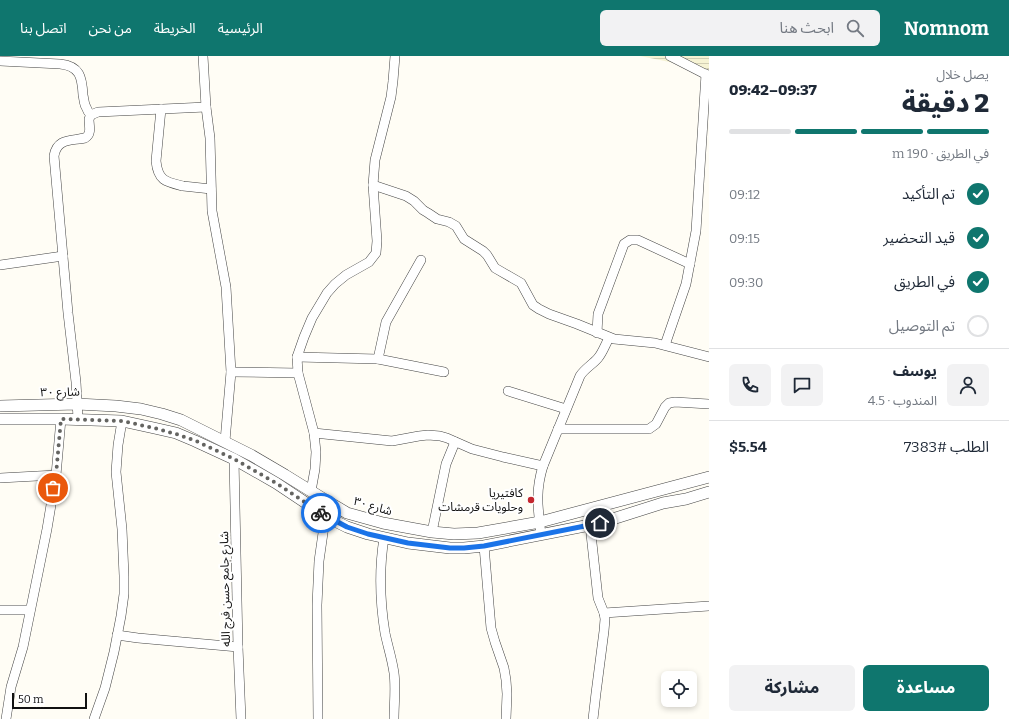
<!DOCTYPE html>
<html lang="ar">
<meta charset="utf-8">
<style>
:root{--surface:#fff;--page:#f2f2f3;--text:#1f2937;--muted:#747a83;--line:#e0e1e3;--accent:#0f766e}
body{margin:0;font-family:Bitter,"Noto Sans Arabic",serif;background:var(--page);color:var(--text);direction:rtl;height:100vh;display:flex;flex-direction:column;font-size:15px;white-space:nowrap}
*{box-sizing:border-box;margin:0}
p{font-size:13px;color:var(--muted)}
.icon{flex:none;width:22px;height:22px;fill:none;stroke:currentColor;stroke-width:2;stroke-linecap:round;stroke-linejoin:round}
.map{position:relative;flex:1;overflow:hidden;direction:ltr}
.details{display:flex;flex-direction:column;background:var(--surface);width:300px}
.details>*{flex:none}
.controls{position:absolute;left:661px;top:615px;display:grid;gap:8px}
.controls a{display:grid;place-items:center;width:36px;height:36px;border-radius:6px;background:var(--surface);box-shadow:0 2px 6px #0003;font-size:20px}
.scale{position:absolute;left:12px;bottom:10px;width:75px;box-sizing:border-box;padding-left:4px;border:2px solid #111;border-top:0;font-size:11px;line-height:14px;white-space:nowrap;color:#111;-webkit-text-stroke:3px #fff;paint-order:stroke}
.pin{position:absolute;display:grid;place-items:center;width:34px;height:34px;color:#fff;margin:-17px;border:2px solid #fff;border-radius:50%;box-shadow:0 1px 4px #0007}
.courier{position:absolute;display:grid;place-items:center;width:40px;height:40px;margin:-20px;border:3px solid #1a73e8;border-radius:50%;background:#fff;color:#222;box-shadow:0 1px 5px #0007}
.head em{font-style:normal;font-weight:800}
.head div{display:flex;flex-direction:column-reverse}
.head{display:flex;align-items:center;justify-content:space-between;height:68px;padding:0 20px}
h1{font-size:26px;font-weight:800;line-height:30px}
.bar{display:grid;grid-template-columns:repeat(4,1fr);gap:6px 4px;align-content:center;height:48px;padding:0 20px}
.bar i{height:5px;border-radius:3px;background:var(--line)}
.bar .active{background:var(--accent)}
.bar p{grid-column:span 4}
.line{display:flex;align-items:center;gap:10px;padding:0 20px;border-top:1px solid var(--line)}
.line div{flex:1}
.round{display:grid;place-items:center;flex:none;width:42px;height:42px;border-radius:6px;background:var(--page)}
ol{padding:0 20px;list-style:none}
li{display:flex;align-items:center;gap:12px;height:44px}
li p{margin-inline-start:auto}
li .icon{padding:4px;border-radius:50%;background:var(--accent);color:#fff;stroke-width:4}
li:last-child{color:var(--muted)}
li i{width:22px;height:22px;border:2px solid var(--line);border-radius:50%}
.primary-button{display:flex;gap:8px;margin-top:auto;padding:8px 20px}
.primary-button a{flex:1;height:46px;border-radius:6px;background:var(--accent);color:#fff;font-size:16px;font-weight:800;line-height:46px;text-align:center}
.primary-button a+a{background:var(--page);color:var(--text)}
header{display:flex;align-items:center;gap:24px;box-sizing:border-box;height:56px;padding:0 20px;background:var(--accent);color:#fff}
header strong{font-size:19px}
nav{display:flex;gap:22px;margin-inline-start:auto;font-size:14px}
.search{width:280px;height:36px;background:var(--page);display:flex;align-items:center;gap:10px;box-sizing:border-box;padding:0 14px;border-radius:6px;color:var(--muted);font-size:15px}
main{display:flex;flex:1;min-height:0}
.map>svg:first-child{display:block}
.farmland{fill:url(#farmland-rules)}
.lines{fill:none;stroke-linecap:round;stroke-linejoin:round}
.minor-casing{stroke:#444;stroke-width:10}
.tertiary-casing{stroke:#444;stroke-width:12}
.minor{stroke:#fff;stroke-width:9}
.tertiary{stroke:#fff;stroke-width:11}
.done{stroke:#646461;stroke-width:4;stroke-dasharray:0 7.2}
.route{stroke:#1a73e8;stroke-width:5}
.poi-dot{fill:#c4262e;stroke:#fff;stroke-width:1.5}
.labels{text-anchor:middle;stroke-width:4;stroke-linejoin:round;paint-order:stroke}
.street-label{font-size:12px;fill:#111;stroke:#fff}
.poi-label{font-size:12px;fill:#111;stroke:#fff;text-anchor:end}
</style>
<header>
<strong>Nomnom</strong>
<div class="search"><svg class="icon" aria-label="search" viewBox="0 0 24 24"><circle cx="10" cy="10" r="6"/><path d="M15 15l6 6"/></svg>ابحث هنا</div>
<nav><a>الرئيسية</a><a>الخريطة</a><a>من نحن</a><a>اتصل بنا</a></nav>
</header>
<main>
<section class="details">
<div class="head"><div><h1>2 دقيقة</h1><p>يصل خلال</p></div><em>09:37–09:42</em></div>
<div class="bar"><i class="active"></i><i class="active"></i><i class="active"></i><i></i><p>في الطريق · 190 m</p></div>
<ol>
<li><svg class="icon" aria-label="check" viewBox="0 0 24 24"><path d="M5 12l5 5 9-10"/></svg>تم التأكيد<p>09:12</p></li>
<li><svg class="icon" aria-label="check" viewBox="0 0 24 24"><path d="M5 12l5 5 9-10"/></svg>قيد التحضير<p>09:15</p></li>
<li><svg class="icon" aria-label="check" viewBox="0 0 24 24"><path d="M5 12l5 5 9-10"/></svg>في الطريق<p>09:30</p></li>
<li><i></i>تم التوصيل</li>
</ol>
<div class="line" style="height:72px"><a class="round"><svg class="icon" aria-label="person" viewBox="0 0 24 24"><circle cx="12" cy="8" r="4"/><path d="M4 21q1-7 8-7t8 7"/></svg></a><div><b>يوسف</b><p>المندوب · 4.5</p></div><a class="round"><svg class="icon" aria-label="chat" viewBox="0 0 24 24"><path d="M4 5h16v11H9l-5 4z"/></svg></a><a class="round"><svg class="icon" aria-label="phone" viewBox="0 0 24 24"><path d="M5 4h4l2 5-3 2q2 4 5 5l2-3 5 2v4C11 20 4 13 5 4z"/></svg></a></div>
<div class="line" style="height:52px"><div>الطلب #7383</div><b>$5.54</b></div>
<div class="primary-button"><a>مساعدة</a><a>مشاركة</a></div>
</section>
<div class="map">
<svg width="709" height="663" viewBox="0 0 709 663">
<defs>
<pattern id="farmland-rules" width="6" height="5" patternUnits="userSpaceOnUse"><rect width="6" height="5" fill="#f6f3d4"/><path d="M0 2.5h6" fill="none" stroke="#d2cfb5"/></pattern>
</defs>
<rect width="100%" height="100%" fill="#fffdf5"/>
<path class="farmland" d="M640 0H709V14Z"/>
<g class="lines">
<defs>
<g id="minor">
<path d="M203 0 206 51 210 82 212 155 226 231 231 316 225 385"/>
<path d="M670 0 709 20"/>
<path d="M0 5 60 8C80 10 82 21 83 39 84 43 84 48 86 51 87 54 89 57 91 59"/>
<path d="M161 53 156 105C158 125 166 126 183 130 192 131 201 132 211 133"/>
<path d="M373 129 406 140 414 145 423 154 428 157 437 163 449 166 456 170 464 183 483 195 487 199 495 212 521 227 533 249 539 253 549 258 577 268 614 283 655 287 709 301"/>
<path d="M0 209 63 200"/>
<path d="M597 277 598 258 624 188 630 184H638L690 208"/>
<path d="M665 289 686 228 696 175 706 18"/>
<path d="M297 301 378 303 444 316"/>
<path d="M378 303 386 266 421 204"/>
<path d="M231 316 298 317"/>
<path d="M508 335 566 353"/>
<path d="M78 363 76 326 68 257 54 100C57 82 71 85 85 82 92 78 89 70 89 63L91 59 98 56 206 51"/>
<path d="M558 373H649L656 368 665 351 669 347 675 346 709 348"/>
<path d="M314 377 392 385 419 380 428 379 440 380 447 382 472 393 503 401 543 410"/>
<path d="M234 403 238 591 241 663"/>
<path d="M0 422 56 419"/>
<path d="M311 435 315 413 316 396 314 377 298 317 297 301 304 281 312 262 327 237 335 228 346 219 369 206 376 197 377 185 373 129 375 104 391 41 393 25 395 0"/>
<path d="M590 469 598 542 604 557 605 563 604 575 596 637 593 663"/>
<path d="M432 476 446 408 455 386"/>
<path d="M541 479C538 452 535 436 543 410L580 320C584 313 592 309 598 302 603 296 605 289 609 282"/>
<path d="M384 482C379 513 380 546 385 577 388 591 392 603 394 617 396 632 394 648 394 663"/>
<path d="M484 490 491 572 495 586 504 612 506 624 507 638 506 663"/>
<path d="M0 554H30"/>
<path d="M604 557 709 550"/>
<path d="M117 579 138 582 238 591"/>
<path d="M6 663 11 631 23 591 47 473 56 419 61 363"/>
<path d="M94 663 105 632 114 596 121 560 124 538V520L122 473 116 416 118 389 122 365"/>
<path d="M318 663 317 549 319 505 324 470 327 461"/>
</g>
<g id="tertiary">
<path d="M0 350 77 348 116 350 141 353 162 358 181 364 251 399 285 419 327 445 347 457 383 467 432 476 454 478 478 477 540 466 709 421"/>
<path d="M0 363H61L122 365 154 372 176 377 195 385 234 403 276 427 327 461 347 471 368 478 408 487 450 492H464L484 490 600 467 663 447 686 443 709 436"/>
</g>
</defs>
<use href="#minor" class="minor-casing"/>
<use href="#tertiary" class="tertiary-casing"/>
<use href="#minor" class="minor"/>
<use href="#tertiary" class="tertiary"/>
</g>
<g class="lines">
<path class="done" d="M53 432 56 419 61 363 122 365 154 372 176 378 196 385 234 403 276 427 321 457"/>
<path class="route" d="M321 457 347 471 368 478 408 487 450 492H464L484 490 600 467"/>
</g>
<circle class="poi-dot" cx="531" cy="444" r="4"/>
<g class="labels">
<g class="street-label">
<text transform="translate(60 336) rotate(-1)" y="4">شارع ٣٠</text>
<text transform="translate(373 450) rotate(16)" y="4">شارع ٣٠</text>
<text transform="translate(225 533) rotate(-91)" y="4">شارع جامع حسن فرج الله</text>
</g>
<g class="poi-label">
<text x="523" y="441">كافتيريا<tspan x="523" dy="14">وحلويات قرمشات</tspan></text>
</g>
</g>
</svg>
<div class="controls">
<a><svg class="icon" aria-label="locate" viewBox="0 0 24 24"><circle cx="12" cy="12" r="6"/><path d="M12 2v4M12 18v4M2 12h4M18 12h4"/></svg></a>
</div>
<div class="scale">50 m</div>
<div class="pin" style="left:53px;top:432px;background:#ea580c"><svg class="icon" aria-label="bag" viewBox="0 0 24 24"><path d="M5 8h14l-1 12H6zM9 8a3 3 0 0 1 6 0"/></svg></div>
<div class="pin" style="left:600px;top:467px;background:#1f2937"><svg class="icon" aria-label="home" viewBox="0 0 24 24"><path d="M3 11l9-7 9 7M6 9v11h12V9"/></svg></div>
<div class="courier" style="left:321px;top:457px"><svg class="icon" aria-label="bike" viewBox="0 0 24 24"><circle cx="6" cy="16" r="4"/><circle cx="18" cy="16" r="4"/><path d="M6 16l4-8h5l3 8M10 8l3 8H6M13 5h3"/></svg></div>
</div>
</main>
